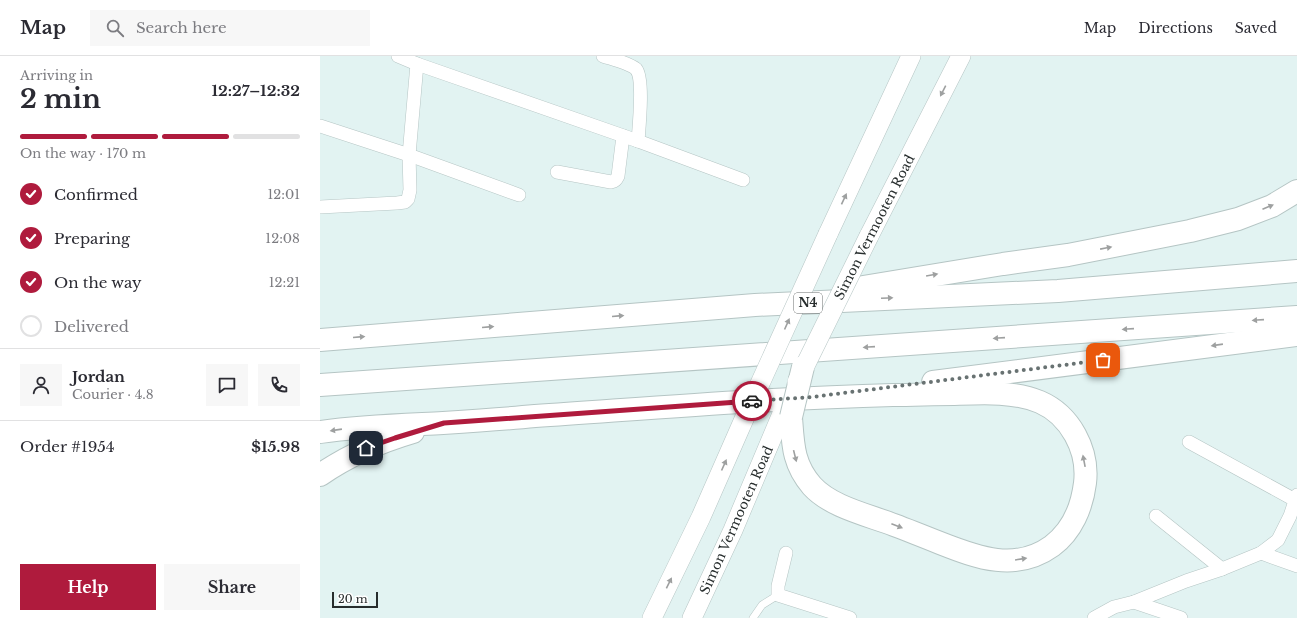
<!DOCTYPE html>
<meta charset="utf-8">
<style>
:root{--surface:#fff;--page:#f7f7f7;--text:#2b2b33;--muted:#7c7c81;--line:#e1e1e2;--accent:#af1b3d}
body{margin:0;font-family:"Libre Baskerville",serif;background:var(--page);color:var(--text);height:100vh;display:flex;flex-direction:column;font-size:15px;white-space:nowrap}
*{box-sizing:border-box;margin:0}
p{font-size:13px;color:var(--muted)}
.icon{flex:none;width:22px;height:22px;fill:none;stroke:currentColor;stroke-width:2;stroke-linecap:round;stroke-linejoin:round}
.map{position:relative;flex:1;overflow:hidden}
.panel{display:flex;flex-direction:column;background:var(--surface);width:320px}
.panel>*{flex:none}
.scale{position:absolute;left:12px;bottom:10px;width:46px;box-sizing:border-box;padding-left:4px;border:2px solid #272d2d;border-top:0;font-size:11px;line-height:14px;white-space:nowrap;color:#272d2d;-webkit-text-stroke:3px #fff;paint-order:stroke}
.pin{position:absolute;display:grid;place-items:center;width:34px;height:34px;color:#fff;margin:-17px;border-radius:8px;box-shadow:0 2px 6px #0006}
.courier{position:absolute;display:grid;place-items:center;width:40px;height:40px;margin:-20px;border:3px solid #af1b3d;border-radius:50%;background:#fff;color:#222;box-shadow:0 1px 5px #0007}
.head em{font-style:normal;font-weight:800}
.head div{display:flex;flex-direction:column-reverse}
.head{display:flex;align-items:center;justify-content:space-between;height:68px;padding:0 20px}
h1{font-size:26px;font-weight:800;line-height:30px}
.bar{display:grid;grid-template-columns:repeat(4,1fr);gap:6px 4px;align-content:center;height:48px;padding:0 20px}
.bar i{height:5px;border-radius:3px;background:var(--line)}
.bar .selected{background:var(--accent)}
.bar p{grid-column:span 4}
.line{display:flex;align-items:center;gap:10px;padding:0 20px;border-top:1px solid var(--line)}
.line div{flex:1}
.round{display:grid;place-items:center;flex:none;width:42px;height:42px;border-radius:0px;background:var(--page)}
ol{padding:0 20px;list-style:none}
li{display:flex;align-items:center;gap:12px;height:44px}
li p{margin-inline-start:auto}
li .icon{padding:4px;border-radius:50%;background:var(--accent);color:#fff;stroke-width:4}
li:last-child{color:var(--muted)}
li i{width:22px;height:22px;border:2px solid var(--line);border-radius:50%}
.primary-button{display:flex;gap:8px;margin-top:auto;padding:8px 20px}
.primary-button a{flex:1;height:46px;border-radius:0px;background:var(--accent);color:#fff;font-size:16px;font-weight:800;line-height:46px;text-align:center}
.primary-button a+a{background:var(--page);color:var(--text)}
header{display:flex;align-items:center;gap:24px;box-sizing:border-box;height:56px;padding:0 20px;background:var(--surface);border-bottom:1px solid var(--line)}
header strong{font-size:19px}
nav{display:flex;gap:22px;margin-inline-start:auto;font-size:14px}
.search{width:280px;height:36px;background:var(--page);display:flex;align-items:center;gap:10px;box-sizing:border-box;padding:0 14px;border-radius:0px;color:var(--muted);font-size:15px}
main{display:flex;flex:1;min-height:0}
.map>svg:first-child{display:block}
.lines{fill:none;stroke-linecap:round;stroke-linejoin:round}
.lane-casing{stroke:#b5c5c4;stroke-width:8}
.street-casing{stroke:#b5c5c4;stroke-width:14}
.secondary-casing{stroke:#b5c5c4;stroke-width:20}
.highway-casing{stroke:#b5c5c4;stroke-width:24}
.lane{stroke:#fff;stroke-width:7}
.street{stroke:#fff;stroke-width:13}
.secondary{stroke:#fff;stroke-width:19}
.highway{stroke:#fff;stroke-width:22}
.secondary-bridge-casing{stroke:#b5c5c4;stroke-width:20;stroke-linecap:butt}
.highway-bridge-casing{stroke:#b5c5c4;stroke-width:24;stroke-linecap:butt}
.secondary-bridge{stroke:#fff;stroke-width:19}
.highway-bridge{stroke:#fff;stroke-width:22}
.oneway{fill:#9ea0a0}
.done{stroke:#687272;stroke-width:4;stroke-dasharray:0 7.2}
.route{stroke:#af1b3d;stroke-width:5}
.labels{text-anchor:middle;stroke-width:3;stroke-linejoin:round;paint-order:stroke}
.shield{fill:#fff;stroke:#686c6c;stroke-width:1}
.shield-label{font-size:12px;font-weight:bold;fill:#272d2d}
.street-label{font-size:13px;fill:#272d2d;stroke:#fff}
</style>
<header>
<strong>Map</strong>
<div class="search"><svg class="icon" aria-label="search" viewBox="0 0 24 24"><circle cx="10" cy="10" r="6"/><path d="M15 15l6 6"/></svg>Search here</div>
<nav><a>Map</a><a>Directions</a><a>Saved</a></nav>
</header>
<main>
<section class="panel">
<div class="head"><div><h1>2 min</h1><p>Arriving in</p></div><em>12:27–12:32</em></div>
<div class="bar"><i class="selected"></i><i class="selected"></i><i class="selected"></i><i></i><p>On the way · 170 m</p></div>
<ol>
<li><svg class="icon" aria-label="check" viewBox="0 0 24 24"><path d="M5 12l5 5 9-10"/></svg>Confirmed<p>12:01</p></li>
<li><svg class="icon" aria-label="check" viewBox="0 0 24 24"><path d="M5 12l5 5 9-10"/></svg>Preparing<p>12:08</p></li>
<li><svg class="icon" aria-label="check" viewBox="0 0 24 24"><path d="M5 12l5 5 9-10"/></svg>On the way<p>12:21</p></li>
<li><i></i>Delivered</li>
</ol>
<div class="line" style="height:72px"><a class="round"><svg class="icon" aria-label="person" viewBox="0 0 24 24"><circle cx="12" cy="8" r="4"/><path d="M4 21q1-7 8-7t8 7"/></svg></a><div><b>Jordan</b><p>Courier · 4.8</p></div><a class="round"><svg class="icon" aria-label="chat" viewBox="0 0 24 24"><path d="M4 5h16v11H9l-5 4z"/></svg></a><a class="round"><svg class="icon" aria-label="phone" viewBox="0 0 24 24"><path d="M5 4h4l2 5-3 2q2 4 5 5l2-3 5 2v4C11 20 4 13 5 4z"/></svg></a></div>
<div class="line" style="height:52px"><div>Order #1954</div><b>$15.98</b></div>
<div class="primary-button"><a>Help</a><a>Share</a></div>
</section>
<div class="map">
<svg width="977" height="562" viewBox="0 0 977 562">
<rect width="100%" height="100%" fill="#e2f3f2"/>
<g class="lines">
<defs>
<path id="lane" d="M433 562 442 549 458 539"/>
<g id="street">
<path d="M78 0 97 8 318 85"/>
<path d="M283 0C292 3 309 7 316 13 324 22 319 72 318 85L423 124"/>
<path d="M0 70 89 99 199 139"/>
<path d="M237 116 291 126C295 125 296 124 298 120L303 80"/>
<path d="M0 151 77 147 85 146 88 143 90 134 89 99 97 8"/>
<path d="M869 386 975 444"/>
<path d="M836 460 902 513"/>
<path d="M466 497 458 530V539L530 562"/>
<path d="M941 497 977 510"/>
<path d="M814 546 861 562"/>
<path d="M774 562 794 551 814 546 866 525 902 513 941 497 958 484 970 460 977 439"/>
</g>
<g id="secondary">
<path d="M508 178 591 0"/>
<path d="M549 180 641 0"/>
<path d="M332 562 381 461 428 354"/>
<path d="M372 562 413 474 464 353"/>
</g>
<g id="highway">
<path d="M537 232 683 208 748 199 870 175 918 163 952 150 977 135"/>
<path d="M0 284 435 249 738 235 977 215"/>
<path d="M613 326 977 279"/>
<path d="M0 329 977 261"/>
<path d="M0 376C41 370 82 369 123 367 154 365 185 363 215 360 334 352 453 342 573 339 593 339 614 338 634 338 662 337 693 335 720 346 750 359 769 394 765 427 762 451 752 475 732 490 696 516 658 502 620 487 605 481 590 475 574 469 548 459 511 451 492 430 473 408 473 389 471 361"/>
<path d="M0 419C29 399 59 386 93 376"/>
</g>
</defs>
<use href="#lane" class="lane-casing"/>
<use href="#street" class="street-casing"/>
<use href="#secondary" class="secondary-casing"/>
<use href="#highway" class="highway-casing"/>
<use href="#lane" class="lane"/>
<use href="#street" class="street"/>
<use href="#secondary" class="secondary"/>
<use href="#highway" class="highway"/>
<defs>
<g id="secondary-bridge">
<path d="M477 326 549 180"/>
<path d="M428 354 508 178"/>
</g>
<path id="highway-bridge" d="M471 361 483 311"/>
</defs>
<use href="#secondary-bridge" class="secondary-bridge-casing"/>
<use href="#highway-bridge" class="highway-bridge-casing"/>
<use href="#secondary-bridge" class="secondary-bridge"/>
<use href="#highway-bridge" class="highway-bridge"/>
</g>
<defs><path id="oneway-solid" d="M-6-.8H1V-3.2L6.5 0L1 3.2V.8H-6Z"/></defs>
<g class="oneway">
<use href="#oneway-solid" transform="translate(623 35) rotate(117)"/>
<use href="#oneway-solid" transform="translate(524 143) rotate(-65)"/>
<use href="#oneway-solid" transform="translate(948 151) rotate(-23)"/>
<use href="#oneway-solid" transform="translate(786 192) rotate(-11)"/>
<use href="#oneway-solid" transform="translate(612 219) rotate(-10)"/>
<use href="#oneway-solid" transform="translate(567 242) rotate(-3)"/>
<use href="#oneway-solid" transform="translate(298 260) rotate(-5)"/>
<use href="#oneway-solid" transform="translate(938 264) rotate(176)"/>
<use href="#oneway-solid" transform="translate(467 268) rotate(-66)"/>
<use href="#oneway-solid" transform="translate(168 271) rotate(-5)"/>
<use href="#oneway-solid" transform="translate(808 273) rotate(176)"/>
<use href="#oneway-solid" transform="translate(39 281) rotate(-5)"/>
<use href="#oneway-solid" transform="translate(679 282) rotate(176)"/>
<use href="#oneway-solid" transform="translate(897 289) rotate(172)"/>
<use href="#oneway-solid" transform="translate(549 291) rotate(176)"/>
<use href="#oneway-solid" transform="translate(16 374) rotate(172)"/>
<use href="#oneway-solid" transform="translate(475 400) rotate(76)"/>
<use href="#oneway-solid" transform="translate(764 405) rotate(-101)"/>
<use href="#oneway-solid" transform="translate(404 409) rotate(-66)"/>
<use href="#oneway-solid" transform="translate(577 470) rotate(21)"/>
<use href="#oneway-solid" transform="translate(701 503) rotate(-9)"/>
<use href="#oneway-solid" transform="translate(349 527) rotate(-64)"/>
</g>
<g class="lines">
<path class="done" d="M432 345 492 341 783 304"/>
<path class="route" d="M46 392 75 382 124 367 432 345"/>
</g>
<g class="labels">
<rect class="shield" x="474" y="237" width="28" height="20" rx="3"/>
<g class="shield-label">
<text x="488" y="251">N4</text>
</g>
<g class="street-label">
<text transform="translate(554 171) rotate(-63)" y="5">Simon Vermooten Road</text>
<text transform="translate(416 464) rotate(-66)" y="5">Simon Vermooten Road</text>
</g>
</g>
</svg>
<div class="scale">20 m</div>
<div class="pin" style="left:783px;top:304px;background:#ea580c"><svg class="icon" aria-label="bag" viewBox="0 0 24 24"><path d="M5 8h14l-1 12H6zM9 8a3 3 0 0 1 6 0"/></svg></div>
<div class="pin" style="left:46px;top:392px;background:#1f2937"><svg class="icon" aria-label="home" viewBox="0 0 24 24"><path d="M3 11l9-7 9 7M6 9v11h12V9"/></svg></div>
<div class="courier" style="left:432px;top:345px"><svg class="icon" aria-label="car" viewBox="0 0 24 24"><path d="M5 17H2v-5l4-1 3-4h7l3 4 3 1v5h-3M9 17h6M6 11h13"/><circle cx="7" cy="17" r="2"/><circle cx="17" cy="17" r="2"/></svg></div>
</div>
</main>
